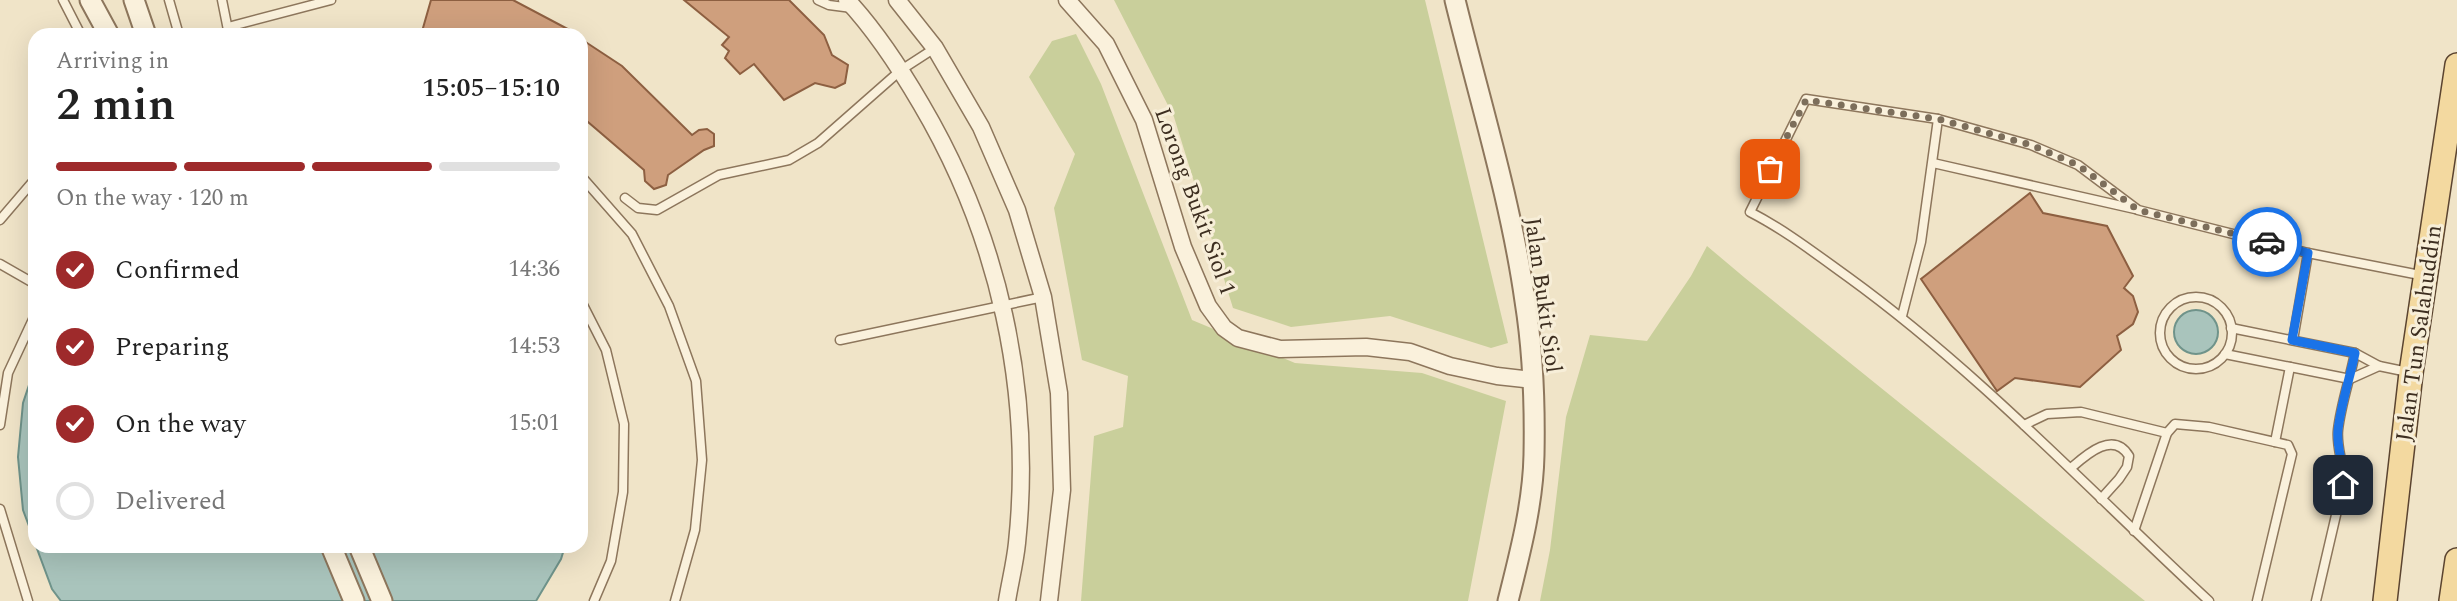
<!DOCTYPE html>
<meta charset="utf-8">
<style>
:root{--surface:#fff;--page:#f2f2f2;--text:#222;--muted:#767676;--line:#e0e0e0;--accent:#9e2a2b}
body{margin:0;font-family:Spectral,serif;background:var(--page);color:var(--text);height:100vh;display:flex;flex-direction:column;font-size:26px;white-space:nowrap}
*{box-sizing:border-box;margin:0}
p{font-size:23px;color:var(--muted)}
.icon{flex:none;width:38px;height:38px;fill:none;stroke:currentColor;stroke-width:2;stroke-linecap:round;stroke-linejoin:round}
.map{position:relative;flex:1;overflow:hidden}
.details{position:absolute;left:28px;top:28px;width:560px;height:525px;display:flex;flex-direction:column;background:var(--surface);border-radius:21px;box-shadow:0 7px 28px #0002}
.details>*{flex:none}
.pin{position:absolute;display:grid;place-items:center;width:60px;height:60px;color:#fff;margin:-30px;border-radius:14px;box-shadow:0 4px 10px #0006}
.courier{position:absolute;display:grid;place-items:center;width:70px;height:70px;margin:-35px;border:5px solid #1a73e8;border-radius:50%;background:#fff;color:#222;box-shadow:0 2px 9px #0007}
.head em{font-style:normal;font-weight:600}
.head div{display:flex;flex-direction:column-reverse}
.head{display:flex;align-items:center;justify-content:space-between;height:119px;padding:0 28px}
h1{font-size:46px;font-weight:600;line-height:52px}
.bar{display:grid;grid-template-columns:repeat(4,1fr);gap:10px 7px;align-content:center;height:84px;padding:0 28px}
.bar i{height:9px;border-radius:5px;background:var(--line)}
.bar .selected{background:var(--accent)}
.bar p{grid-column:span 4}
ol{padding:0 28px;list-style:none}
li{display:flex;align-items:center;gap:21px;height:77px}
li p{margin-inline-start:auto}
li .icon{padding:7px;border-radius:50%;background:var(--accent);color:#fff;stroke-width:4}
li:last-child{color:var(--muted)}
li i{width:38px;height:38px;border:4px solid var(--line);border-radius:50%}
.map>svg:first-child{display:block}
.green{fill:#c9cf9b}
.water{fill:#a9c4bc;stroke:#6f938a;stroke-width:2}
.building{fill:#cf9f7d;stroke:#8d5f41;stroke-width:2}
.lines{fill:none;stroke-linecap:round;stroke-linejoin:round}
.service-casing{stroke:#8d765c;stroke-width:11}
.minor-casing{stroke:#8d765c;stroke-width:19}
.tertiary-casing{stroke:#8d765c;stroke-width:23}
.primary-casing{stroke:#5b4430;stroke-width:26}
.service{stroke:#faf1dc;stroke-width:8}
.minor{stroke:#faf1dc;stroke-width:16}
.tertiary{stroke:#faf1dc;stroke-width:19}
.primary{stroke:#f3d9a0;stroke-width:23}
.done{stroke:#7c6e5b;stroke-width:7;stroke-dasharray:0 12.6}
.route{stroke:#1a73e8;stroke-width:9}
.labels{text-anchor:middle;stroke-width:6;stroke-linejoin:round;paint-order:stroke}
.street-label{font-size:23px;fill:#3d2e20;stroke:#f7eed8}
</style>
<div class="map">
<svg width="2457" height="601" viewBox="0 0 2457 601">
<rect width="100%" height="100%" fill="#f0e4c8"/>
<g class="green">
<path d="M1114 0H1425L1508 343 1491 348 1390 316 1291 327 1233 308 1174 117Z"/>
<path d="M1076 34 1101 84 1192 320 1295 363 1422 373 1506 401 1468 601H1081L1094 436 1123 427 1128 376 1082 360 1054 208 1075 154 1029 77 1052 41Z"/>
<path d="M1707 246 1745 278 2145 601H1540L1550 550 1566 417 1590 335 1647 341 1691 276Z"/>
</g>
<g class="water">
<circle cx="2196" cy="332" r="22"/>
<path d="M35 367V542L23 510 18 457 23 403Z"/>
<path d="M36 546H565L561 559 536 601H61L52 589Z"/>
</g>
<g class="building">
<path d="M431 0H513L579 35H421Z"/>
<path d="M684 0H789L824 35 832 55 848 65 845 83 835 88 815 83 784 100 754 64 740 74 725 58 729 51 722 45 729 37Z"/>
<path d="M581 39 622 66 692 135 699 130 707 129 714 134V146L704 150 668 175 666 185 654 189 645 181 644 170 581 116Z"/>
<path d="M2030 193 2043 213 2107 226 2133 276 2124 288 2133 296 2138 312 2133 324 2117 336 2121 350 2080 387 2015 378 1997 391 1921 279Z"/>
</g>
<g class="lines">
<defs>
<g id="service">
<path d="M63 0 81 35"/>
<path d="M169 0 179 35"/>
<path d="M222 0 229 35"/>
<path d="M818 0 829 5 852 8"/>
<path d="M228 27 331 0"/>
<path d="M1933 163 2135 209"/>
<path d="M581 176 632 234 669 306 696 381 702 460 695 530 675 601"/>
<path d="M625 198 638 208 657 210 719 175 789 160 818 143 901 70 935 48"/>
<path d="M0 220 35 179"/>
<path d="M0 264 35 284"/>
<circle cx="2196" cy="333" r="36"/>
<path d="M581 301 606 350 624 424 623 492 611 561 594 601"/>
<path d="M1902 316 1921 242 1938 119"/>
<path d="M2231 328 2355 353 2379 366 2408 372"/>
<path d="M840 340 1043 297"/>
<path d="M2293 340 2308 253"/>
<path d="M2225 354 2350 379 2379 366"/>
<path d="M0 425 8 373 35 315"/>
<path d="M2024 425 2047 414 2081 412 2167 433"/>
<path d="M2275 442 2290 367"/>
<path d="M2071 468C2086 455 2113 430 2129 456L2127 467 2119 479 2101 499"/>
<path d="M0 509 28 601"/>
<path d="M2134 531 2167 433 2175 424 2209 427 2288 445 2292 454 2257 601"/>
<path d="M2209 601C2090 491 1979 372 1848 277 1816 254 1785 230 1750 212L1806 99 1938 119 2031 145 2078 165 2138 210 2308 253 2425 276"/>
<path d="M2316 601 2343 485C2345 465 2336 449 2338 430 2341 404 2350 379 2355 353"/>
</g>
<g id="minor">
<path d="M847 0C876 31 900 68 921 104 999 236 1033 390 1017 543 1015 563 1010 582 1007 601"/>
<path d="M897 0 935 48 981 127 1017 210 1043 297 1059 393 1062 490 1049 601"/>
<path d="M1067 0 1106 44 1144 120 1183 247 1208 306 1224 328 1238 338 1280 349 1366 347 1410 352 1450 366 1497 376 1533 380"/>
</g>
<g id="tertiary">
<path d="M90 0 109 35"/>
<path d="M134 0 146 35"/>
<path d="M1455 0C1479 98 1511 201 1525 301 1533 351 1535 403 1534 455 1533 504 1520 553 1508 601"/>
<path d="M331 546 354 601"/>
<path d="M359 546 382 601"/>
</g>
<g id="primary">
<path d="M2385 601 2411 373 2457 65"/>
<path d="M2451 601 2457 560"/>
</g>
</defs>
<use href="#service" class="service-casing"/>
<use href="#minor" class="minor-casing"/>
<use href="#tertiary" class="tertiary-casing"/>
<use href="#primary" class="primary-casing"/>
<use href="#service" class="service"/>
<use href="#minor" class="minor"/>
<use href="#tertiary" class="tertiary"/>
<use href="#primary" class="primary"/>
</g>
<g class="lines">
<path class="done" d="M1770 169 1806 100 1938 119 2031 145 2078 165 2138 210 2267 242"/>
<path class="route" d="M2267 242 2308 253 2292 340 2355 353C2350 378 2341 404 2338 430 2336 449 2345 465 2343 485"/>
</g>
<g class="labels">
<g class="street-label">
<text transform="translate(1196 201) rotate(70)" y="8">Lorong Bukit Siol 1</text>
<text transform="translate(1544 295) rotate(82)" y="8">Jalan Bukit Siol</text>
<text transform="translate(2418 333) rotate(-82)" y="8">Jalan Tun Salahuddin</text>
</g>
</g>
</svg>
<div class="pin" style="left:1770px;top:169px;background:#ea580c"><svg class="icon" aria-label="bag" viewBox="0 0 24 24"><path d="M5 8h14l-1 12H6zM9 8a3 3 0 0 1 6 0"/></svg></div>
<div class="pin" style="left:2343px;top:485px;background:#1f2937"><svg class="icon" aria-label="home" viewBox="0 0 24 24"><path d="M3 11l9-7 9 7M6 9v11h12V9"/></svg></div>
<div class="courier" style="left:2267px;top:242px"><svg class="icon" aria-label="car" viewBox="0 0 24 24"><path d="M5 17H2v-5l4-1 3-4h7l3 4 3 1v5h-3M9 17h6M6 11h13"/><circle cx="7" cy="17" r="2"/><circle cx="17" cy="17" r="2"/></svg></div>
<section class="details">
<div class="head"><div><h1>2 min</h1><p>Arriving in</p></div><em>15:05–15:10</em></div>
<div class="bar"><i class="selected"></i><i class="selected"></i><i class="selected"></i><i></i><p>On the way · 120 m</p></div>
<ol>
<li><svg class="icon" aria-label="check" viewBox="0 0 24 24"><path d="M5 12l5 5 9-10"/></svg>Confirmed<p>14:36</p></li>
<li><svg class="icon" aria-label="check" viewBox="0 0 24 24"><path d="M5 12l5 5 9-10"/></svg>Preparing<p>14:53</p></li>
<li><svg class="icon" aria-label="check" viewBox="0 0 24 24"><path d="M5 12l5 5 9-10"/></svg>On the way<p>15:01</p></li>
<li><i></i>Delivered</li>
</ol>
</section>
</div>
